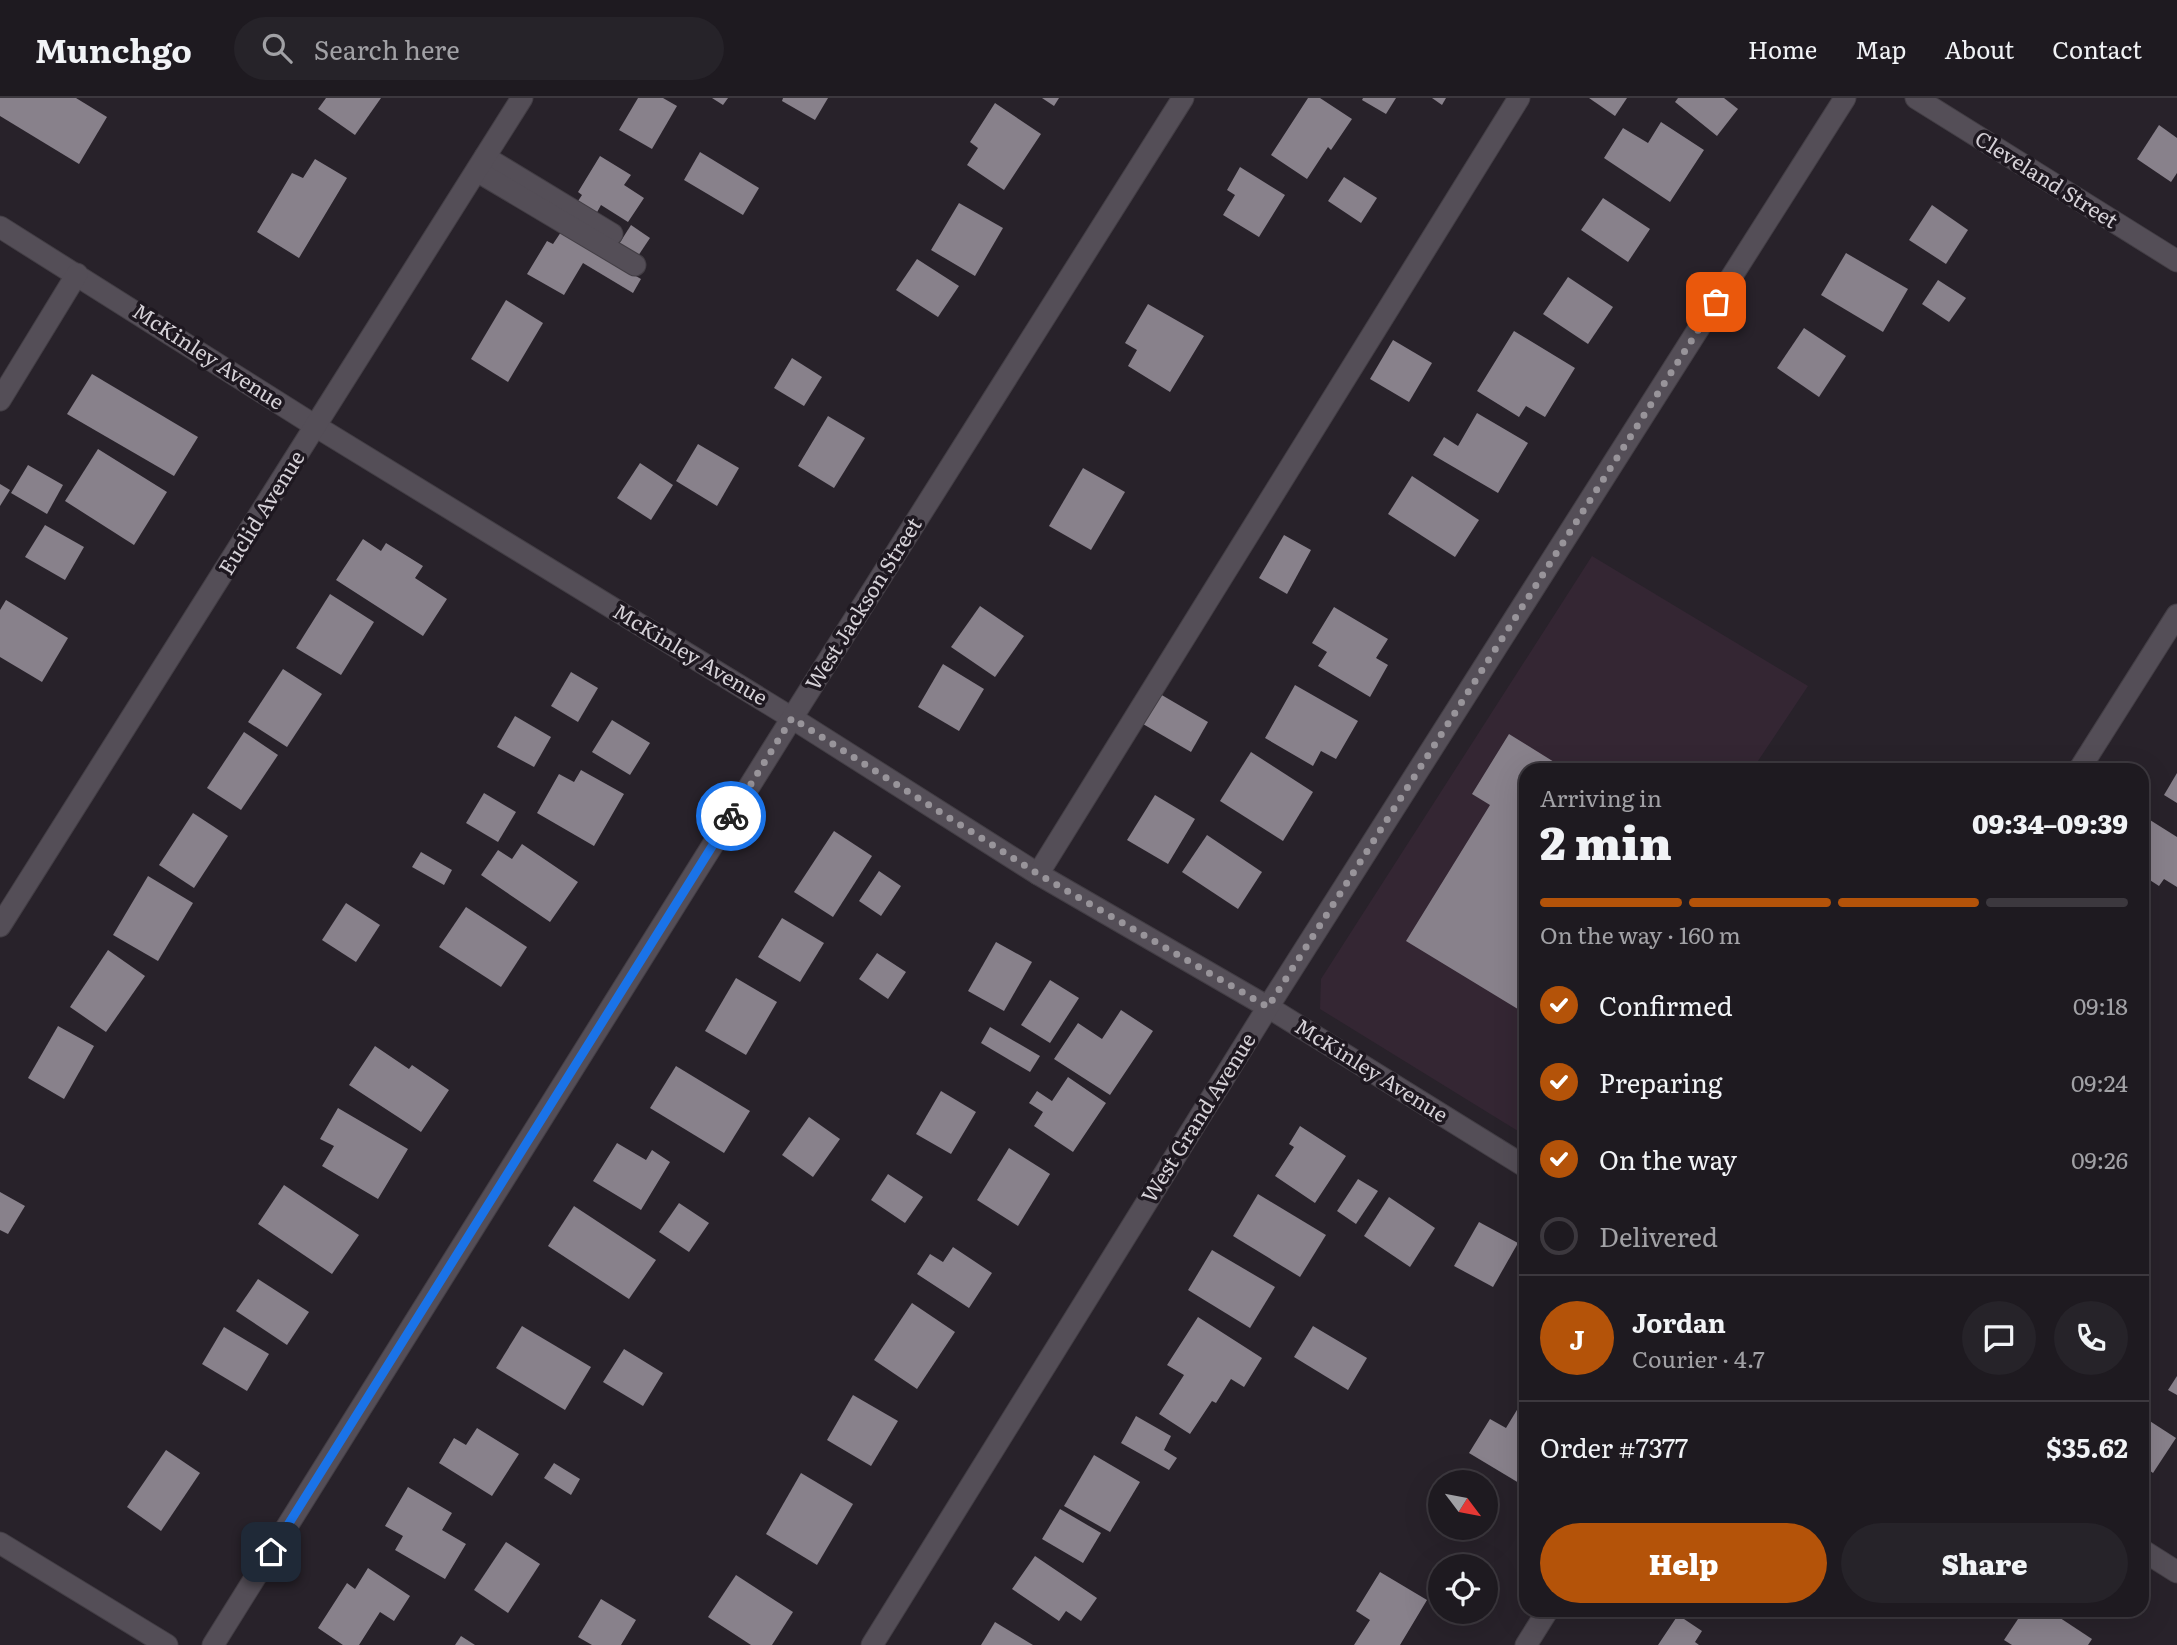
<!DOCTYPE html>
<meta charset="utf-8">
<style>
:root{--surface:#1e1a20;--page:#262329;--text:#f1f3f6;--muted:#a1a1a5;--line:#3c383e;--accent:#b45309}
body{margin:0;font-family:Literata,serif;background:var(--page);color:var(--text);height:100vh;display:flex;flex-direction:column;font-size:26px;white-space:nowrap}
*{box-sizing:border-box;margin:0}
p{font-size:23px;color:var(--muted)}
.icon{flex:none;width:38px;height:38px;fill:none;stroke:currentColor;stroke-width:2;stroke-linecap:round;stroke-linejoin:round}
.map{position:relative;flex:1;overflow:hidden}
.sheet{position:absolute;left:1519px;top:665px;width:630px;height:854px;display:flex;flex-direction:column;background:var(--surface);border-radius:21px;box-shadow:0 7px 28px #0002,0 0 0 2px var(--line)}
.sheet>*{flex:none}
.needle{width:46px;rotate:122deg}
.controls{position:absolute;left:1428px;top:1372px;display:grid;gap:14px}
.controls a{display:grid;place-items:center;width:70px;height:70px;border-radius:50%;background:var(--surface);box-shadow:0 7px 28px #0002,0 0 0 2px var(--line);font-size:35px}
.pin{position:absolute;display:grid;place-items:center;width:60px;height:60px;color:#fff;margin:-30px;border-radius:14px;box-shadow:0 4px 10px #0006}
.courier{position:absolute;display:grid;place-items:center;width:70px;height:70px;margin:-35px;border:5px solid #1a73e8;border-radius:50%;background:#fff;color:#222;box-shadow:0 2px 9px #0007}
.summary em{font-style:normal;font-weight:800}
.summary div{display:flex;flex-direction:column-reverse}
.summary{display:flex;align-items:center;justify-content:space-between;height:119px;padding:0 21px}
h1{font-size:46px;font-weight:800;line-height:52px}
.bar{display:grid;grid-template-columns:repeat(4,1fr);gap:10px 7px;align-content:center;height:84px;padding:0 21px}
.bar i{height:9px;border-radius:5px;background:var(--line)}
.bar .selected{background:var(--accent)}
.bar p{grid-column:span 4}
.line{display:flex;align-items:center;gap:18px;padding:0 21px;border-top:2px solid var(--line)}
.line div{flex:1}
.round{display:grid;place-items:center;flex:none;width:74px;height:74px;border-radius:37px;background:var(--page)}
ol{padding:0 21px;list-style:none}
li{display:flex;align-items:center;gap:21px;height:77px}
li p{margin-inline-start:auto}
li .icon{padding:7px;border-radius:50%;background:var(--accent);color:#fff;stroke-width:4}
li:last-child{color:var(--muted)}
li i{width:38px;height:38px;border:4px solid var(--line);border-radius:50%}
.button{display:flex;gap:14px;margin-top:auto;padding:14px 21px}
.button a{flex:1;height:80px;border-radius:42px;background:var(--accent);color:#fff;font-size:28px;font-weight:800;line-height:80px;text-align:center}
.button a+a{background:var(--page);color:var(--text)}
header{display:flex;align-items:center;gap:42px;box-sizing:border-box;height:98px;padding:0 35px;background:var(--surface);border-bottom:2px solid var(--line)}
header strong{font-size:33px}
nav{display:flex;gap:38px;margin-inline-start:auto;font-size:24px}
.search{width:490px;height:63px;background:var(--page);display:flex;align-items:center;gap:18px;box-sizing:border-box;padding:0 24px;border-radius:38px;color:var(--muted);font-size:26px}
.map>svg:first-child{display:block}
.education{fill:#342633}
.building{fill:#88818b}
.lines{fill:none;stroke-linecap:round;stroke-linejoin:round}
.minor-casing{stroke:#433e45;stroke-width:23}
.minor{stroke:#544e57;stroke-width:21}
.done{stroke:#98949a;stroke-width:7;stroke-dasharray:0 12.6}
.route{stroke:#1a73e8;stroke-width:9}
.labels{text-anchor:middle;stroke-width:7;stroke-linejoin:round;paint-order:stroke}
.street-label{font-size:21px;fill:#d5d1d7;stroke:#1e1820}
</style>
<header>
<strong>Munchgo</strong>
<div class="search"><svg class="icon" aria-label="search" viewBox="0 0 24 24"><circle cx="10" cy="10" r="6"/><path d="M15 15l6 6"/></svg>Search here</div>
<nav><a>Home</a><a>Map</a><a>About</a><a>Contact</a></nav>
</header>
<div class="map">
<svg width="2177" height="1547" viewBox="0 0 2177 1547">
<rect width="100%" height="100%" fill="#28222a"/>
<path class="education" d="M1592 458 1808 588 1758 663 1773 672H1526V1038L1320 911 1321 881Z"/>
<g class="building">
<path d="M0 0H76L107 19 79 66 0 18Z"/>
<path d="M326 0H381L355 37 318 11Z"/>
<path d="M638 0H663L677 8 652 51 619 32Z"/>
<path d="M712 0H728L723 7Z"/>
<path d="M783 0H828L815 22 782 3Z"/>
<path d="M1042 0H1059L1054 8Z"/>
<path d="M1308 0H1320L1352 21 1331 52 1328 49 1307 81 1271 57Z"/>
<path d="M1363 0H1396L1386 16 1362 2Z"/>
<path d="M1432 0H1446L1442 7Z"/>
<path d="M1589 0H1627L1615 18Z"/>
<path d="M1678 0H1724L1738 11 1717 38 1675 4Z"/>
<path d="M995 5 1041 36 1004 92 967 67 978 50 970 44Z"/>
<path d="M1661 24 1704 52 1670 104 1604 60 1623 30 1648 45Z"/>
<path d="M2159 27 2177 40V75L2171 84 2137 61Z"/>
<path d="M700 54 759 90 743 117 684 82Z"/>
<path d="M600 58 631 77 624 87 644 100 628 124 601 107 595 118 576 106 582 97 578 94Z"/>
<path d="M315 61 347 80 299 160 257 134 292 75 303 80Z"/>
<path d="M1240 69 1285 97 1259 139 1223 117 1235 97 1227 92Z"/>
<path d="M1344 79 1377 100 1361 125 1328 103Z"/>
<path d="M1603 100 1650 131 1628 164 1581 132Z"/>
<path d="M959 105 1003 130 975 178 931 152Z"/>
<path d="M1932 107 1968 132 1946 166 1909 142Z"/>
<path d="M631 127 650 140 638 158 619 146Z"/>
<path d="M561 134 641 181 633 195 583 165 564 197 527 176 547 143 553 146Z"/>
<path d="M1846 155 1908 191 1883 234 1821 197Z"/>
<path d="M917 161 959 188 938 219 896 192Z"/>
<path d="M1568 179 1613 209 1588 246 1543 216Z"/>
<path d="M1938 182 1966 200 1949 224 1922 206Z"/>
<path d="M506 202 543 225 508 284 471 261Z"/>
<path d="M1148 206 1204 238 1170 294 1128 268 1137 252 1125 245Z"/>
<path d="M1804 230 1846 258 1819 299 1777 270Z"/>
<path d="M1514 233 1575 270 1545 319 1526 308 1519 319 1477 293Z"/>
<path d="M1393 242 1432 265 1409 304 1370 281Z"/>
<path d="M792 260 822 279 804 308 774 290Z"/>
<path d="M92 276 198 339 174 378 67 316Z"/>
<path d="M1477 315 1528 345 1498 395 1433 357 1444 339 1458 348Z"/>
<path d="M828 318 865 340 834 390 798 368Z"/>
<path d="M698 346 739 370 717 408 676 383Z"/>
<path d="M98 351 167 394 134 447 65 403Z"/>
<path d="M640 365 673 387 651 422 617 400Z"/>
<path d="M28 367 63 387 47 416 11 395Z"/>
<path d="M1083 370 1125 394 1091 452 1049 428Z"/>
<path d="M1412 378 1479 422 1455 459 1388 416Z"/>
<path d="M0 386 10 392 0 408Z"/>
<path d="M45 427 84 449 65 482 25 459Z"/>
<path d="M1284 437 1311 452 1287 496 1259 480Z"/>
<path d="M363 441 381 453 386 445 423 468 415 480 447 501 423 538 336 482Z"/>
<path d="M330 496 374 524 341 577 296 550Z"/>
<path d="M6 502 68 540 42 584 0 559V512Z"/>
<path d="M980 508 1024 538 995 579 951 549Z"/>
<path d="M1334 509 1388 541 1376 560 1388 567 1370 599 1318 568 1327 554 1312 545Z"/>
<path d="M943 566 984 591 959 633 918 609Z"/>
<path d="M283 571 322 596 287 649 248 624Z"/>
<path d="M571 574 598 590 578 624 551 608Z"/>
<path d="M1295 587 1358 623 1336 661 1321 653 1313 668 1265 640Z"/>
<path d="M1160 596 1208 624 1191 654 1143 626Z"/>
<path d="M515 618 551 639 534 669 497 649Z"/>
<path d="M612 622 650 645 630 677 592 654Z"/>
<path d="M244 634 278 657 241 712 207 690Z"/>
<path d="M1509 636 1567 672H1526V916L1406 843 1490 707 1472 696Z"/>
<path d="M1251 654 1313 694 1283 743 1220 703Z"/>
<path d="M581 672 624 696 594 748 537 715 559 676 574 684Z"/>
<path d="M2177 675V705L2164 697Z"/>
<path d="M484 695 516 714 498 744 466 725Z"/>
<path d="M1155 697 1195 721 1168 766 1127 742Z"/>
<path d="M193 715 228 738 194 790 159 767Z"/>
<path d="M2142 717 2177 739V789L2164 781 2159 788 2142 777Z"/>
<path d="M834 733 872 758 833 819 794 794Z"/>
<path d="M1207 737 1262 774 1238 811 1182 774Z"/>
<path d="M522 746 578 784 550 824 481 777 498 752 512 761Z"/>
<path d="M421 754 452 772 444 787 412 769Z"/>
<path d="M879 773 901 788 881 818 859 803Z"/>
<path d="M148 778 193 805 158 863 113 837Z"/>
<path d="M346 805 380 827 356 864 322 842Z"/>
<path d="M466 809 527 849 501 889 439 849Z"/>
<path d="M782 820 824 845 800 884 758 859Z"/>
<path d="M996 844 1032 864 1004 913 968 893Z"/>
<path d="M108 852 145 878 106 934 70 909Z"/>
<path d="M877 855 906 874 888 901 859 881Z"/>
<path d="M736 880 777 904 746 957 705 933Z"/>
<path d="M1050 882 1079 900 1050 945 1021 927Z"/>
<path d="M1121 912 1153 933 1110 997 1054 961 1078 925 1102 941Z"/>
<path d="M58 928 94 948 64 1001 28 980Z"/>
<path d="M990 929 1040 958 1030 974 981 945Z"/>
<path d="M375 948 409 971 412 967 449 992 421 1034 349 987Z"/>
<path d="M676 968 750 1013 724 1055 650 1010Z"/>
<path d="M1068 979 1106 1005 1073 1054 1034 1028 1043 1014 1029 1005 1037 993 1052 1003Z"/>
<path d="M941 993 976 1014 951 1056 916 1036Z"/>
<path d="M338 1010 408 1051 378 1101 322 1068 334 1048 320 1041Z"/>
<path d="M809 1019 840 1041 813 1079 782 1057Z"/>
<path d="M1300 1028 1346 1058 1315 1105 1275 1078 1294 1049 1289 1046Z"/>
<path d="M617 1045 646 1062 652 1052 670 1064 641 1112 593 1083Z"/>
<path d="M1009 1050 1050 1076 1018 1128 977 1102Z"/>
<path d="M888 1076 923 1099 905 1125 871 1102Z"/>
<path d="M1358 1081 1378 1093 1356 1126 1337 1113Z"/>
<path d="M284 1087 359 1137 332 1176 258 1126Z"/>
<path d="M0 1094 25 1108 8 1136 0 1132Z"/>
<path d="M1258 1096 1326 1137 1300 1179 1233 1138Z"/>
<path d="M1389 1099 1435 1130 1410 1169 1364 1138Z"/>
<path d="M679 1105 709 1125 689 1154 659 1134Z"/>
<path d="M574 1108 656 1162 629 1201 548 1148Z"/>
<path d="M1479 1124 1518 1145 1493 1189 1454 1168Z"/>
<path d="M953 1149 992 1175 969 1210 917 1176 930 1156 943 1164Z"/>
<path d="M1212 1152 1275 1189 1250 1230 1188 1192Z"/>
<path d="M258 1181 309 1214 287 1247 236 1213Z"/>
<path d="M912 1205 955 1234 917 1291 874 1262Z"/>
<path d="M1198 1219 1262 1260 1244 1289 1231 1281 1216 1305 1212 1303 1190 1336 1159 1316 1184 1277 1167 1267Z"/>
<path d="M522 1228 591 1269 565 1312 496 1270Z"/>
<path d="M1313 1228 1367 1260 1348 1292 1294 1259Z"/>
<path d="M224 1229 269 1256 247 1293 202 1266Z"/>
<path d="M624 1251 663 1275 643 1308 603 1284Z"/>
<path d="M2177 1278V1297L2168 1292Z"/>
<path d="M853 1297 898 1323 871 1368 827 1342Z"/>
<path d="M1523 1302 1526 1304V1384L1524 1388 1469 1355 1490 1321 1506 1330Z"/>
<path d="M1136 1318 1171 1338 1164 1352 1177 1360 1169 1372 1121 1345Z"/>
<path d="M2142 1318 2176 1340 2153 1375 2142 1367Z"/>
<path d="M477 1330 519 1356 492 1398 439 1365 454 1340 466 1347Z"/>
<path d="M166 1352 200 1375 161 1433 127 1409Z"/>
<path d="M1094 1357 1140 1384 1110 1434 1064 1408Z"/>
<path d="M554 1365 580 1381 571 1397 544 1380Z"/>
<path d="M801 1375 853 1406 817 1467 766 1436Z"/>
<path d="M408 1389 452 1415 442 1432 466 1446 445 1481 395 1452 403 1438 385 1428Z"/>
<path d="M1060 1411 1101 1435 1083 1465 1042 1441Z"/>
<path d="M506 1444 540 1466 508 1515 474 1492Z"/>
<path d="M1035 1458 1097 1500 1081 1523 1066 1513 1059 1523 1012 1491Z"/>
<path d="M368 1470 410 1498 394 1523 380 1514 359 1547H343L318 1530 347 1485 355 1491Z"/>
<path d="M1380 1474 1427 1502 1400 1547H1354L1370 1522 1356 1513Z"/>
<path d="M736 1477 793 1514 772 1547H751L708 1519Z"/>
<path d="M601 1501 636 1522 621 1547H592L578 1539Z"/>
<path d="M2024 1512H2048L2092 1541 2088 1547H2012L2004 1542Z"/>
<path d="M1678 1517 1702 1533 1695 1544 1699 1547H1658Z"/>
<path d="M995 1524 1033 1547H981Z"/>
<path d="M461 1538 475 1547H455Z"/>
</g>
<g class="lines">
<defs>
<g id="minor">
<path d="M1916 0 2177 163"/>
<path d="M485 59 612 136"/>
<path d="M477 73 635 167"/>
<path d="M0 129 317 329 792 620 1038 776 1268 909 1526 1069"/>
<path d="M0 302 77 176"/>
<path d="M2079 672 2177 517"/>
<path d="M1038 776 1519 0"/>
<path d="M0 828 522 0"/>
<path d="M0 1445 167 1547"/>
<path d="M2142 1452 2177 1474"/>
<path d="M213 1547 792 620 1183 0"/>
<path d="M872 1547 1268 909 1845 0"/>
<path d="M1526 1547 1548 1512"/>
</g>
</defs>
<use href="#minor" class="minor-casing"/>
<use href="#minor" class="minor"/>
</g>
<g class="lines">
<path class="done" d="M731 718 792 620 1038 776 1268 909 1716 204"/>
<path class="route" d="M271 1454 731 718"/>
</g>
<g class="labels">
<g class="street-label">
<text transform="translate(2046 82) rotate(32)" y="7">Cleveland Street</text>
<text transform="translate(208 259) rotate(33)" y="7">McKinley Avenue</text>
<text transform="translate(262 415) rotate(-58)" y="7">Euclid Avenue</text>
<text transform="translate(864 506) rotate(-58)" y="7">West Jackson Street</text>
<text transform="translate(690 557) rotate(31)" y="7">McKinley Avenue</text>
<text transform="translate(1371 973) rotate(32)" y="7">McKinley Avenue</text>
<text transform="translate(1199 1020) rotate(-58)" y="7">West Grand Avenue</text>
</g>
</g>
</svg>
<div class="controls">
<a><svg class="needle" viewBox="-14 -14 28 28"><path d="M0-13l5 13h-10z" fill="#e53935"/><path d="M0 13l5-13h-10z" fill="#a1a1a5"/></svg></a>
<a><svg class="icon" aria-label="locate" viewBox="0 0 24 24"><circle cx="12" cy="12" r="6"/><path d="M12 2v4M12 18v4M2 12h4M18 12h4"/></svg></a>
</div>
<div class="pin" style="left:1716px;top:204px;background:#ea580c"><svg class="icon" aria-label="bag" viewBox="0 0 24 24"><path d="M5 8h14l-1 12H6zM9 8a3 3 0 0 1 6 0"/></svg></div>
<div class="pin" style="left:271px;top:1454px;background:#1f2937"><svg class="icon" aria-label="home" viewBox="0 0 24 24"><path d="M3 11l9-7 9 7M6 9v11h12V9"/></svg></div>
<div class="courier" style="left:731px;top:718px"><svg class="icon" aria-label="bike" viewBox="0 0 24 24"><circle cx="6" cy="16" r="4"/><circle cx="18" cy="16" r="4"/><path d="M6 16l4-8h5l3 8M10 8l3 8H6M13 5h3"/></svg></div>
<section class="sheet">
<div class="summary"><div><h1>2 min</h1><p>Arriving in</p></div><em>09:34–09:39</em></div>
<div class="bar"><i class="selected"></i><i class="selected"></i><i class="selected"></i><i></i><p>On the way · 160 m</p></div>
<ol>
<li><svg class="icon" aria-label="check" viewBox="0 0 24 24"><path d="M5 12l5 5 9-10"/></svg>Confirmed<p>09:18</p></li>
<li><svg class="icon" aria-label="check" viewBox="0 0 24 24"><path d="M5 12l5 5 9-10"/></svg>Preparing<p>09:24</p></li>
<li><svg class="icon" aria-label="check" viewBox="0 0 24 24"><path d="M5 12l5 5 9-10"/></svg>On the way<p>09:26</p></li>
<li><i></i>Delivered</li>
</ol>
<div class="line" style="height:126px"><b class="round" style="background:var(--accent);color:#fff">J</b><div><b>Jordan</b><p>Courier · 4.7</p></div><a class="round"><svg class="icon" aria-label="chat" viewBox="0 0 24 24"><path d="M4 5h16v11H9l-5 4z"/></svg></a><a class="round"><svg class="icon" aria-label="phone" viewBox="0 0 24 24"><path d="M5 4h4l2 5-3 2q2 4 5 5l2-3 5 2v4C11 20 4 13 5 4z"/></svg></a></div>
<div class="line" style="height:91px"><div>Order #7377</div><b>$35.62</b></div>
<div class="button"><a>Help</a><a>Share</a></div>
</section>
</div>
